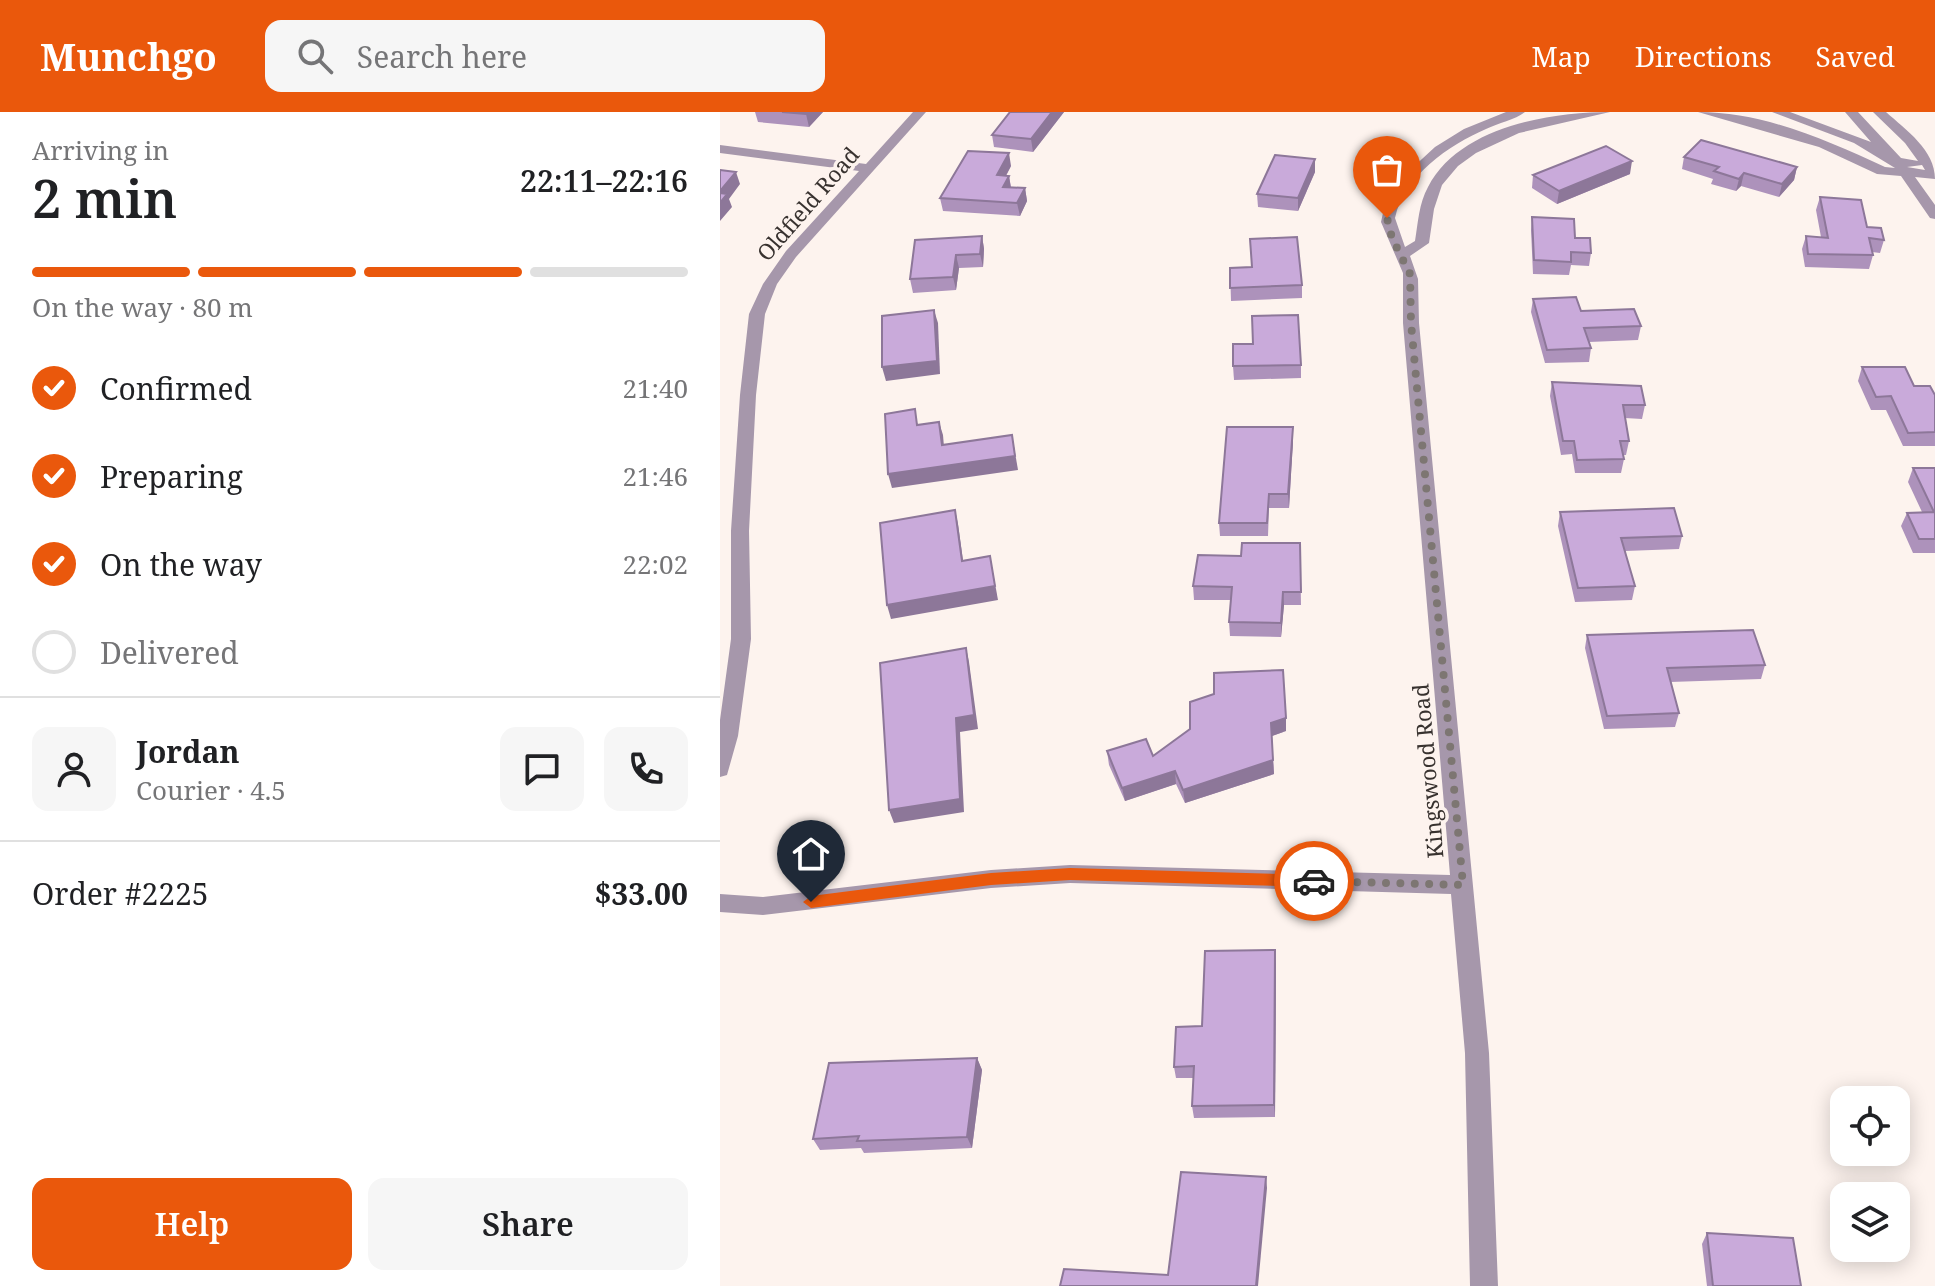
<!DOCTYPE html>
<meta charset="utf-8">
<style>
:root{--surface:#fff;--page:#f6f6f6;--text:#202124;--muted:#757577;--line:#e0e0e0;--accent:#ea580c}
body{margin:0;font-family:"Noto Serif",serif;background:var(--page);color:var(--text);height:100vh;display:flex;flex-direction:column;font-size:30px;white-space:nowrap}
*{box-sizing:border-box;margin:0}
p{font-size:26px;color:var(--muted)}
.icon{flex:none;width:44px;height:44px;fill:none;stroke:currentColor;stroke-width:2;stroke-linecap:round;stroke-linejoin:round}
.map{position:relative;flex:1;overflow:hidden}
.details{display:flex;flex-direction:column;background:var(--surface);width:720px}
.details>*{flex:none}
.tools{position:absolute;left:1110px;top:974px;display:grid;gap:16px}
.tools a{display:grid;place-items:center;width:80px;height:80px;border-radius:16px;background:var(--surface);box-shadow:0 4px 20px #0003;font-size:40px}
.pin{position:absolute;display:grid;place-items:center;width:68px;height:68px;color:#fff;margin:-82px -34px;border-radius:50% 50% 50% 0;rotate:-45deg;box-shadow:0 0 8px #0007}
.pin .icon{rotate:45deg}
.courier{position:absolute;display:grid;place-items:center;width:80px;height:80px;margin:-40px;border:6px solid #ea580c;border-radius:50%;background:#fff;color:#222;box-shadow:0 2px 10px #0007}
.overview em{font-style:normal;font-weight:600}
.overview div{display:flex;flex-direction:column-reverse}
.overview{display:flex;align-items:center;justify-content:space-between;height:136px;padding:0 32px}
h1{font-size:52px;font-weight:600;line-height:60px}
.bar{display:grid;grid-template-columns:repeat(4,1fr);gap:12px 8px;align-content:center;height:96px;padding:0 32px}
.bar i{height:10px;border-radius:6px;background:var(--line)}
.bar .selected{background:var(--accent)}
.bar p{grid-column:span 4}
.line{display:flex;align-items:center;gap:20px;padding:0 32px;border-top:2px solid var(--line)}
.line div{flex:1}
.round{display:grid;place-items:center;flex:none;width:84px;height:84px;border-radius:16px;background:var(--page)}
ol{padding:0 32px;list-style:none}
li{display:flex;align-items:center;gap:24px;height:88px}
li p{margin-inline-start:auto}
li .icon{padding:8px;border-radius:50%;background:var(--accent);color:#fff;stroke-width:4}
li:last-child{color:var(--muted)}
li i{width:44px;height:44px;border:4px solid var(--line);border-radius:50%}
.button{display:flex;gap:16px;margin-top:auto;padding:16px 32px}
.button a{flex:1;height:92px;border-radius:16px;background:var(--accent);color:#fff;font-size:32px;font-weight:600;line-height:92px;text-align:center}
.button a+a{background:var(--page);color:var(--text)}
header{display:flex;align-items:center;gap:48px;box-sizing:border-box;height:112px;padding:0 40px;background:var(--accent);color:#fff}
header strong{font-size:38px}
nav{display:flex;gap:44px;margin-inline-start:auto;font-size:28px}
.search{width:560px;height:72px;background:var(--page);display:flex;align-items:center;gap:20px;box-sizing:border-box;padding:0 28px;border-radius:16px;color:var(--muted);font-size:30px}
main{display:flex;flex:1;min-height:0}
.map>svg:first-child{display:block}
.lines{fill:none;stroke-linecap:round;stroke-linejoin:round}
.street{fill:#a697ab;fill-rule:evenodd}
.wall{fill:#ad92bb}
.shaded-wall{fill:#8d7799}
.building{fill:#c9aada;stroke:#8d7799;stroke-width:2}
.route{fill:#ea580c}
.done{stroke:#7d7672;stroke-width:8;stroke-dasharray:0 14.4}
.labels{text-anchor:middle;stroke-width:7;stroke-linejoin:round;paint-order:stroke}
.street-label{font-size:22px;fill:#38322f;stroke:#fdf3ee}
</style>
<header>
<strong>Munchgo</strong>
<div class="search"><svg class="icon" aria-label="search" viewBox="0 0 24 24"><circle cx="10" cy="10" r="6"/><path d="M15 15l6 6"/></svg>Search here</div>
<nav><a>Map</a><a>Directions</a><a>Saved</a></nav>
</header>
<main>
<section class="details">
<div class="overview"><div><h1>2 min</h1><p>Arriving in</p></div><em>22:11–22:16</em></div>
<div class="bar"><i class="selected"></i><i class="selected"></i><i class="selected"></i><i></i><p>On the way · 80 m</p></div>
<ol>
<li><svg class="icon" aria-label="check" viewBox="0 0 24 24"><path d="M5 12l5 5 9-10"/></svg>Confirmed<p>21:40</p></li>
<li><svg class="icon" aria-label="check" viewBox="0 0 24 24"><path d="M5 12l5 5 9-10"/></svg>Preparing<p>21:46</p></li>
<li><svg class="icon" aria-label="check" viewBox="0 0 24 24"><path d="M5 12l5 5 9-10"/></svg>On the way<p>22:02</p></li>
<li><i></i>Delivered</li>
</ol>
<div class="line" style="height:144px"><a class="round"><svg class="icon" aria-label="person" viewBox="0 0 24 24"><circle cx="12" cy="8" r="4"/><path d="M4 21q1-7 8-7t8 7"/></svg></a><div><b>Jordan</b><p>Courier · 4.5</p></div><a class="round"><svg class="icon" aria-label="chat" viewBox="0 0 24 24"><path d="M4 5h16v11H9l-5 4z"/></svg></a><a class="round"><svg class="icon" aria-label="phone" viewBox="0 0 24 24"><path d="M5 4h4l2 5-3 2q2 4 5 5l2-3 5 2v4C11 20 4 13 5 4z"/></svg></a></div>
<div class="line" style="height:104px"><div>Order #2225</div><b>$33.00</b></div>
<div class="button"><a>Help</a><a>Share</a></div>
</section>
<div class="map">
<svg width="1215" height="1174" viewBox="0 0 1215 1174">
<rect width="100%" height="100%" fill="#fdf3ee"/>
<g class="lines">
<g class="street">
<path d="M193 0H206L76 145 57 172 45 202 36 283 29 419 31 527 18 624 7 663 0 665V608L11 527V419L20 283 29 202 43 172 66 139 139 59 0 41V33L146 52Z"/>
<path d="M786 0H805C795 8 778 11 766 17 729 33 684 64 675 106L685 135 695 129C698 111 699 91 708 75 739 15 830 0 890 0L799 21 756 41 738 54 722 73 714 97 709 131 690 144 698 167 699 211 769 941 778 1174H750L745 941 731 782 350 771 271 776 43 803 0 800V782L43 785 271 758 350 753 730 763 683 211V161L661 110 665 92 689 59 715 35 744 17Z"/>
<path d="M978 0C1044 0 1106 28 1165 55L1175 56 1134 31 1052 0H1070L1151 30 1125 0H1138L1181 46 1198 49 1185 31 1153 0H1166C1186 18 1215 38 1215 67L1195 65 1215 93V107L1210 106 1181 64 1157 62 1099 35ZM1202 53 1205 58 1187 55Z"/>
</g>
</g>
<g class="wall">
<path d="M35 0H103L89 15 38 10Z"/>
<path d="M290 0H344L313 40 274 35 272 23Z"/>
<path d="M964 45 1077 55 1074 68 1059 85 1021 74 1016 79 991 72 993 67 962 57Z"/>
<path d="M595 47V60L578 99 538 95 537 82Z"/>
<path d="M291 54 286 64H289L291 75 305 76 307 89 300 104 223 99 220 86Z"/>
<path d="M910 62 837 92 812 76 813 63Z"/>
<path d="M1100 85 1164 128 1160 141 1152 140 1153 143 1149 157 1085 155 1082 137 1086 124 1101 125 1096 98Z"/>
<path d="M812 105 855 126 871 141 869 154 851 153 849 163 813 162 811 118Z"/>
<path d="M262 124 264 137 263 155 239 156 236 178 193 181 190 167Z"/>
<path d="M510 156 582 173V186L511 189Z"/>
<path d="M813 187 921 214 918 228 869 230 871 236 869 250 825 251 811 200Z"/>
<path d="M581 253V266L514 268 513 254Z"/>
<path d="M1142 255 1215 283V334H1183L1166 298H1151L1138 269Z"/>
<path d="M832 270 925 293 922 307 905 306 909 329 906 343H903L904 347 901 361H855L852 342 841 343 830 284Z"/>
<path d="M573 315V329L569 396H549L548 424H500L499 411Z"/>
<path d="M1193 356H1215V441H1193L1181 414 1187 401 1202 400 1188 370Z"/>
<path d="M840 400 962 424 959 437 905 439 915 474 912 488 855 490 838 414Z"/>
<path d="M580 431 581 493H564L561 525 510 524 509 510 511 488H474L473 474 521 444Z"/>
<path d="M867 523 1045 553 1041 567 950 570 959 601 955 615 884 617 865 536Z"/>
<path d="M566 619 552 624 554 662 465 691 456 672 405 689 389 653 387 639 433 644Z"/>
<path d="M556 851 555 1005 474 1006 472 994 473 966H456L454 955 482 914Z"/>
<path d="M257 946 262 958 252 1036 144 1041 141 1036 100 1038 93 1027Z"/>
<path d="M987 1121 1081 1174H987L982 1132Z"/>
</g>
<g class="shaded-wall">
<path d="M88 0H103L89 15 86 2Z"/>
<path d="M332 0H344L313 40 311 27Z"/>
<path d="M289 41 291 54 279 76 277 63Z"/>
<path d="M595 47V60L578 99V86Z"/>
<path d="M912 49 910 62 837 92 839 79Z"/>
<path d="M1077 55 1074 68 1059 85 1062 72Z"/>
<path d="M16 60 20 72 9 87 12 95 0 109V79Z"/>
<path d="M1024 61 1021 74 1016 79 1019 67Z"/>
<path d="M289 64 291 77 283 75Z"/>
<path d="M305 76 307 89 300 104 297 91Z"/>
<path d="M262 124 264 137 263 155 260 142Z"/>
<path d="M236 143 239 156 236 178 233 165Z"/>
<path d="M214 198 218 211 220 262 166 269 162 255Z"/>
<path d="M219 310 223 323 225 347 222 333Z"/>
<path d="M573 315V329L569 396 568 382Z"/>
<path d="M292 323 298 358 172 376 168 362Z"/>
<path d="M235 398 238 412 245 463 242 449Z"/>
<path d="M270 444 278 488 171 507 167 493Z"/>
<path d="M563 480 564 493 561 525V511Z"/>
<path d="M246 536 249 550 258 617 240 620 244 700 174 711 169 698 236 606Z"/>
<path d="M566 606V619L552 624 551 611Z"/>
<path d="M553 648 554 662 465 691 463 678Z"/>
<path d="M455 659 456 672 405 689 402 676Z"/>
<path d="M555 838 556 851 555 1005 554 993Z"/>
<path d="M257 946 262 958 252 1036 247 1025Z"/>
<path d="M546 1065 547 1076 538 1174H536Z"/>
</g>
<g class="building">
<path d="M62 0H88L86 2Z"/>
<path d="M290 0H332L311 27 272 23Z"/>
<path d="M981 28 1077 55 1062 72 1024 61 1019 67 994 59 999 55 964 45Z"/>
<path d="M886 34 912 49 839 79 813 63Z"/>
<path d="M248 39 289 41 277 63 289 64 283 75 305 76 297 91 220 86Z"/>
<path d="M555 43 595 47 578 86 537 82Z"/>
<path d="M0 58 16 60 0 79Z"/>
<path d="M0 81 7 82 0 91Z"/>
<path d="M1100 85 1141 88 1147 115 1161 116 1164 128 1149 126 1153 143 1088 142 1086 124 1108 126Z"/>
<path d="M812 105 854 107 855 126H870L871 141 851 140V150L814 148Z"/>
<path d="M262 124 260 142 236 143 233 165 190 167 195 128Z"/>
<path d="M577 125 582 173 510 176V156L532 155 530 127Z"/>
<path d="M856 185 861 199 914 197 921 214 864 216 871 236 827 238 813 187Z"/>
<path d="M214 198 217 249 162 255V204Z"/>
<path d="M578 203 581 253 513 254V232H533L532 204Z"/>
<path d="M1142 255H1185L1194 274H1210L1215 283V320L1188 321 1171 284 1156 285Z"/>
<path d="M832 270 921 274 925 293H903L909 329H900L904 347 857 348 854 329H843Z"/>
<path d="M195 297 197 313 219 310 222 333 292 323 295 344 168 362 165 302Z"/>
<path d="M507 315H573L568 382H549L547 411H499Z"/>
<path d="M1193 356H1215V427H1199L1187 401 1214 400Z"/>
<path d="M954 396 962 424 901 426 915 474 858 476 840 400Z"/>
<path d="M235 398 242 449 270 444 275 474 167 493 160 411Z"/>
<path d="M522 431H580L581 480H563L561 511 509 510 512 475 473 474 478 443 521 444Z"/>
<path d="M1033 518 1045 553 947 556 959 601 887 604 867 523Z"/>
<path d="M246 536 254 603 236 606 240 687 169 698 160 551Z"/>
<path d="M563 558 566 606 551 611 553 648 463 678 455 659 402 676 387 639 426 627 433 644 470 617V590L494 582V561Z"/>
<path d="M555 838 554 993 472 994 474 954 454 955 456 915 482 914 485 839Z"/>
<path d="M257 946 247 1025 137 1029 139 1024 93 1027 109 951Z"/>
<path d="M461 1060 546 1065 536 1174H340L344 1157 448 1163Z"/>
<path d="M987 1121 1073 1126 1081 1174H993Z"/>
</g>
<path class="route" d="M350 756 594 763 602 769 594 775 350 768 271 773 91 796 83 790 91 784 271 761Z"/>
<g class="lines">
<path class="done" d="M594 769 743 773 691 211 690 162 672 126 667 106"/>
</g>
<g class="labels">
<g class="street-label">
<text transform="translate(88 92) rotate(-49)" y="8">Oldfield Road</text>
<text transform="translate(708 659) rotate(-95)" y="8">Kingswood Road</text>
</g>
</g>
</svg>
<div class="tools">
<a><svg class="icon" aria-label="locate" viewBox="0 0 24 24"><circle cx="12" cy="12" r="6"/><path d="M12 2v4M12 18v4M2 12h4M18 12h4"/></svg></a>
<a><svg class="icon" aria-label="layers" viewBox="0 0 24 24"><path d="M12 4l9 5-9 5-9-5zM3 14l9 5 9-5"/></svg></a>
</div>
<div class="pin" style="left:667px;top:106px;background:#ea580c"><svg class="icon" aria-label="bag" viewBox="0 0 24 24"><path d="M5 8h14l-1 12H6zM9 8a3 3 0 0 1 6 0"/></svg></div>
<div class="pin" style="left:91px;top:790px;background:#1f2937"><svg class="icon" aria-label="home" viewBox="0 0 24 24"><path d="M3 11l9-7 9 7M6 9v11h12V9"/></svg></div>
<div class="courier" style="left:594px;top:769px"><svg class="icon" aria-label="car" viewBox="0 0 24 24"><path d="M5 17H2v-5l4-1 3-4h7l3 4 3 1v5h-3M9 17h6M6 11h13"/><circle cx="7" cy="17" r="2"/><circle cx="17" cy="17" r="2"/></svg></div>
</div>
</main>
